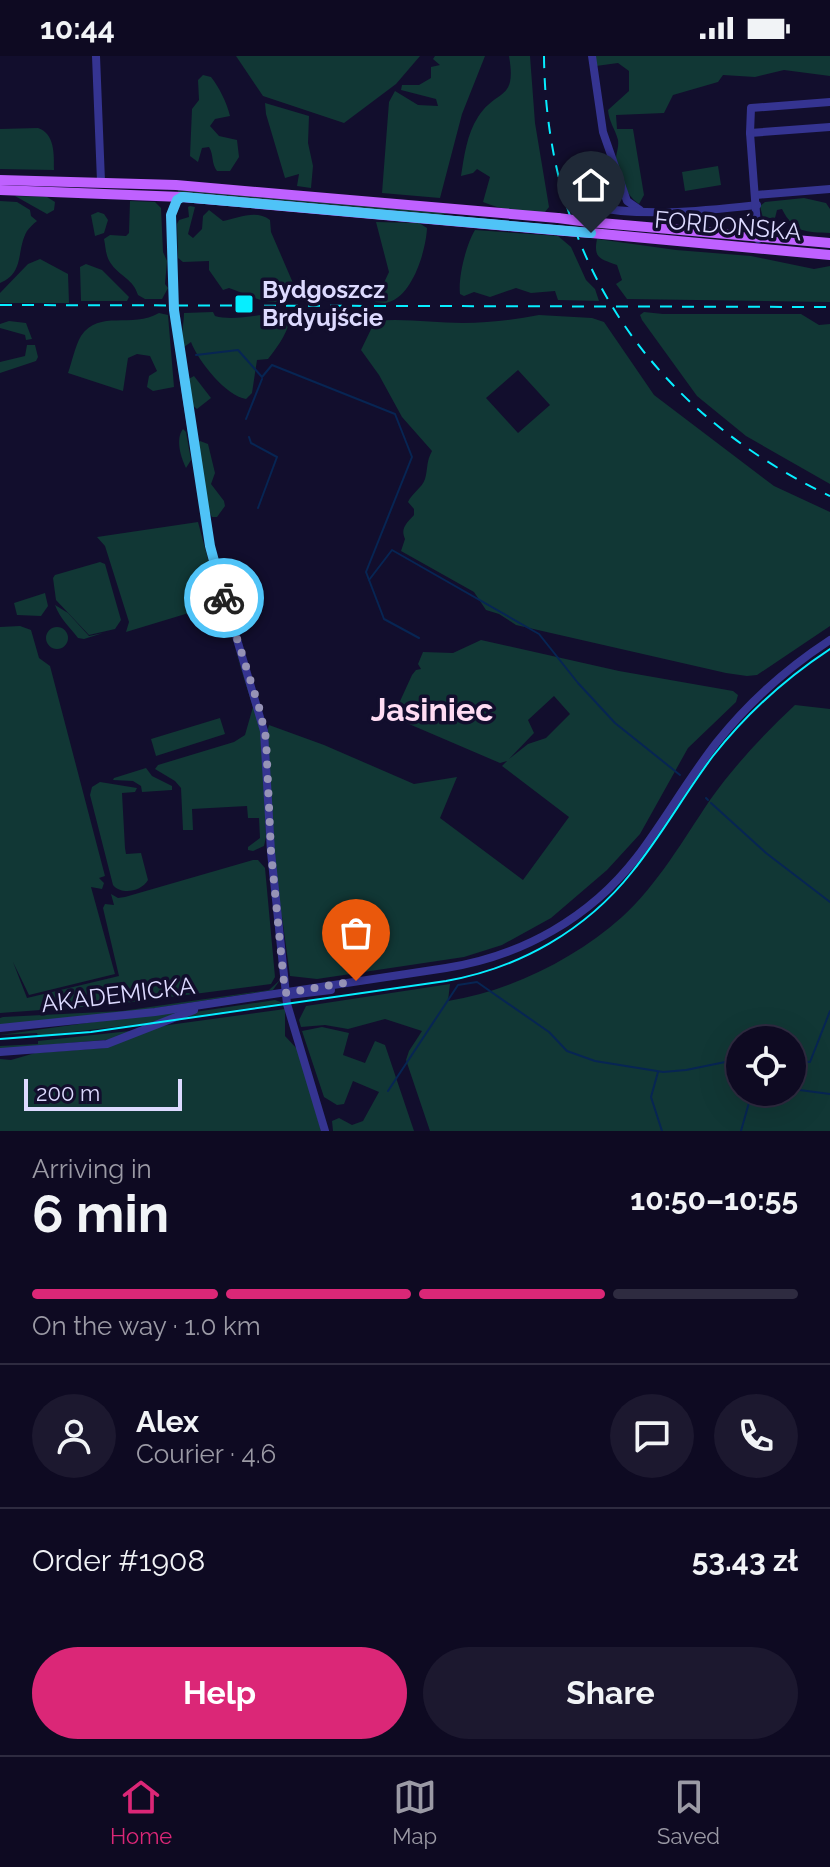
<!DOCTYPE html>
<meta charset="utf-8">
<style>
:root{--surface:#0e0a22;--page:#1c182f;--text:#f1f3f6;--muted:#9b9aa5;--line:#2e2b40;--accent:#db2777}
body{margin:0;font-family:Raleway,sans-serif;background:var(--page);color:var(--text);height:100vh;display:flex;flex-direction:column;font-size:30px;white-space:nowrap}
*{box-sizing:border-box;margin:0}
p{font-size:26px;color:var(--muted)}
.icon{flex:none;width:44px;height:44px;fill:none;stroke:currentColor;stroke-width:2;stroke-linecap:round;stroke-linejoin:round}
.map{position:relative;height:1075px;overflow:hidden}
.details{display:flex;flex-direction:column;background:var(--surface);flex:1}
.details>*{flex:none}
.fabs{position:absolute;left:726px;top:970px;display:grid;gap:16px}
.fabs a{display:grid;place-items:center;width:80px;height:80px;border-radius:50%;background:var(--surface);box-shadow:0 8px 32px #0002,0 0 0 2px var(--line);font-size:40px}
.scale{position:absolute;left:24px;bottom:20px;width:158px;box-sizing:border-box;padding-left:8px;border:4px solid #dddaff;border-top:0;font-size:22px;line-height:28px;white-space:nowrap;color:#dddaff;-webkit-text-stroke:6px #120e2d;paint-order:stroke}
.pin{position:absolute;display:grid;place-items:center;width:68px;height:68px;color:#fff;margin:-82px -34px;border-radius:50% 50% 50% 0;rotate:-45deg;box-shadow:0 0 8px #0007}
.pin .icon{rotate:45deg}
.courier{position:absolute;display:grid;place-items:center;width:80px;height:80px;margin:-40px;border:6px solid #4fc3f7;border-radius:50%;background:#fff;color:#222;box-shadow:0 2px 10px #0007}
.summary em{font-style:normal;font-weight:700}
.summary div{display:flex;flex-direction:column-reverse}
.summary{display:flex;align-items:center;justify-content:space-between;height:136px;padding:0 32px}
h1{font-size:52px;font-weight:700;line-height:60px}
.bar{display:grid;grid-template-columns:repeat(4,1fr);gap:12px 8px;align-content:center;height:96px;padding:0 32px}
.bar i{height:10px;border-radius:6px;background:var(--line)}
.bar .current{background:var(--accent)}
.bar p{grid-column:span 4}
.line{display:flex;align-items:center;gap:20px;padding:0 32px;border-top:2px solid var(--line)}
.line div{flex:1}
.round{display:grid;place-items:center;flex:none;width:84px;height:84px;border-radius:42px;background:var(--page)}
.primary-button{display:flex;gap:16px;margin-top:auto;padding:16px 32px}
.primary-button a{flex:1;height:92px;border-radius:48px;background:var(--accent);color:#fff;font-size:32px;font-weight:700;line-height:92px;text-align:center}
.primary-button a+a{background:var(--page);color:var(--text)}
.status{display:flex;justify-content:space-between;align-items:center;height:56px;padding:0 40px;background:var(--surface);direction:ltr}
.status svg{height:22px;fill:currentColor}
.dock{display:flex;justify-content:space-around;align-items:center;height:112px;border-top:2px solid var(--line);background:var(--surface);font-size:22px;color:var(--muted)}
.dock a{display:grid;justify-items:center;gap:4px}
.dock .current{color:var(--accent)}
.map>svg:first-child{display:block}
.green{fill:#113735;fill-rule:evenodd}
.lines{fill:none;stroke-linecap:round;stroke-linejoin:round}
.stream{stroke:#072553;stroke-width:2}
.minor{stroke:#353491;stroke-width:8}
.major{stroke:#bf61ff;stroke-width:10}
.tram{stroke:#06eeff;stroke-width:2}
.rail{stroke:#06eeff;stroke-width:2;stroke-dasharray:12 10;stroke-linecap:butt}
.major-bridge{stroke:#bf61ff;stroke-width:10}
.done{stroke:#9693b6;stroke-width:8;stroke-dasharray:0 14.4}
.route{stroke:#4fc3f7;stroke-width:10}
.poi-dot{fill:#06eeff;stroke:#120e2d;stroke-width:3}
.labels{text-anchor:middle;stroke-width:7;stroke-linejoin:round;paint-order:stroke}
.street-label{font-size:24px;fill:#dddaff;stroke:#120e2d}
.poi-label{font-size:24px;font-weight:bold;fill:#dddaff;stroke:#120e2d;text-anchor:start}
.district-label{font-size:32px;font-weight:bold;fill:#ffdcf3;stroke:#120e2d}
</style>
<div class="status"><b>10:44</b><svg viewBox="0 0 49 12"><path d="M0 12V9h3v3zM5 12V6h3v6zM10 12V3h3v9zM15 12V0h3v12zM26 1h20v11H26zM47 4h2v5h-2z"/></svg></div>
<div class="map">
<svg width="830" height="1075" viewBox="0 0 830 1075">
<rect width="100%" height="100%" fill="#120e2d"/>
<g class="green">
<path d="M236 0H420L396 28 344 67 263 40Z"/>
<path d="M435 0H485L462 58 440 142 382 137 389 46 395 35 418 49 438 50 436 43 401 34 402 29H419L431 22V11L440 9 433 3Z"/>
<path d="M509 0H530L535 67 549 151 545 156C523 157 503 154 483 146L490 121 477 113 473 117 461 120C464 100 467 78 478 61 497 32 517 46 509 0Z"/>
<path d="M594 0H830V20L784 14 755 21 723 19 718 26 673 39 664 57 616 59 617 73H633L644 139 639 148C627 140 616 119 616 104 616 96 619 92 618 84 615 73 609 66 608 54L629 35V15L618 7 596 10Z"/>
<path d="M203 19 211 21C219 31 227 47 230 60L215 63 210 70 219 80 237 84 239 101 230 115H217C211 107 214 99 209 91L202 92 198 106 190 100 192 53 199 44 198 24Z"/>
<path d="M265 47 309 60 308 87 313 110 311 132 297 130 299 118 285 122 266 58Z"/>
<path d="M38 72C55 78 54 98 54 114L0 113V73Z"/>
<path d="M718 110 721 129 685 135 682 116Z"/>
<path d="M178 134 449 156 439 161 178 136Z"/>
<path d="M15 140 47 141 55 146 54 154 47 158Z"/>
<path d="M804 142 826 147 830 153V177C806 176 794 177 782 153L777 154 775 162H763L760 150 765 146Z"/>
<path d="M0 145 17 146 30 154 31 160 37 165C33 168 30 171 27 175 16 194 25 217 0 227Z"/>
<path d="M130 145 155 146 161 152 163 196 167 205 165 228 168 232 162 243H145L138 239C133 223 121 221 112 209 105 200 106 192 104 183L110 179 126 180 129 177Z"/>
<path d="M190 150 195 151 188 178 193 182 202 173 203 160 209 154 223 165C238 162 256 153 270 164L271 176 296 234 292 242C270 253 250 239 229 232L223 234 209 214V205L183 206 178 202 177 168 179 164 189 161 188 151Z"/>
<path d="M98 156 104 158 108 164 104 177 95 180 91 159Z"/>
<path d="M376 166 419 167 427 172C426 194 413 239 389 246 385 248 380 246 375 246L389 216Z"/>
<path d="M475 174 558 180 571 191 586 224 595 233 599 245 558 244 555 235 531 237 516 232 490 241 474 236 464 240 460 238C458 221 466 189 475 174Z"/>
<path d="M597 183 676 194 751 200 814 213 830 210V246L627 243 616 228 622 224 617 209C601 203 593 203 597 183Z"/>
<path d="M40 203 68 218 69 247H0V237L28 208Z"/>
<path d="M86 208 102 214 129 241 127 245H81L80 211Z"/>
<path d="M213 256 215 260C236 266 267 256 291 256 290 274 279 289 268 303L257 304 252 337 246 343C226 340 198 305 191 286L184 291C180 281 184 268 184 257Z"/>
<path d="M644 256 663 258H801L819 269 830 268V428L746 380 697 340 642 264 640 259Z"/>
<path d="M159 257 168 259 174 331 153 335 147 331 149 320 157 315 150 300 137 298 128 302 123 335 68 317C72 306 75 290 81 280 99 253 132 273 159 257Z"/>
<path d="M539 259 592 262 604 266 654 339 774 430 830 456V570L757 619 747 620 726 617 516 569 499 558 486 554 474 536 401 495 405 483C400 472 407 467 414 459V453L408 446C412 437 422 432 425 423 428 413 426 406 432 395L402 361 379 319 361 294 375 265C404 262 434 267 463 267 489 267 514 264 539 259ZM518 314 550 349 518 377 486 342Z"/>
<path d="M9 265 26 267 32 283 26 284 25 279 0 272V268Z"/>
<path d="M27 289H35L38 301 36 305 0 317V306L25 300Z"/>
<path d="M194 320 211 342 197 353 192 349 187 324Z"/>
<path d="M183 373 186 376 191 404 186 412C181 402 175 383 183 373Z"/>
<path d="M200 385 208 388 215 417 211 428 224 445 225 450 217 461H212L206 450 197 387Z"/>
<path d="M198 466 215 529 197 534 202 553 126 576 129 566 105 490 97 481Z"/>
<path d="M100 506 105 508 121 564 115 573 89 579 56 544 53 522 55 519Z"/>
<path d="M45 537 48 550 41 560 17 559 14 547Z"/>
<path d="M55 549 68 557 89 580 103 577 84 583 78 582C70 571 60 563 55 549Z"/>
<path d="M20 570 31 574 39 602 50 610 105 820 99 822 104 827 102 833 91 831 115 918 29 939 13 906 27 942 119 920 103 852 105 848 114 849 111 838 118 842 125 841 253 804H258L265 812 275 921 271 928 109 949 0 957V571Z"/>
<circle cx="57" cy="582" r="11"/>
<path d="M481 584 619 615 733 635 738 639 736 646 688 692 640 778 607 814 551 862 502 889 464 901 317 923 290 920 282 861 278 852 267 676 269 669 324 689 414 728 457 721 440 762 523 824 569 761 502 710 507 705 500 707 395 662 396 654 412 619 416 614 421 613 418 608 423 596 453 597ZM554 640 570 658 546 682 528 688 509 703 534 677 528 664Z"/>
<path d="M234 591 256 657 262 682 266 781 264 790 253 795 248 794V791L260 782 259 762H248L247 750 192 753 193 774H183L181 732 175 725 155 713 158 709 234 686 245 679 253 651Z"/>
<path d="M795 649 830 653V1075H430L406 1004 409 995 422 975 385 963 348 973 325 969 301 971 299 964 306 950 450 928 448 945C510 935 575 903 622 861 658 828 683 784 710 744 735 709 764 678 795 649ZM740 984H792V1036H740Z"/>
<path d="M220 662 225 678 156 700 151 683Z"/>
<path d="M146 712 152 720 172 730V734L142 736 141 730 133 725 113 724 114 722Z"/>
<path d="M100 726 137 732 135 736 122 737 125 792 126 798 141 797 148 824C141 836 121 839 113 829L90 739 92 731Z"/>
<path d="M280 924 273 934 124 957 0 969V962L3 961 122 955 269 934Z"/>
<path d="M275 944 283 947 174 963 195 956Z"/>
<path d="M194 952 158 966 38 980 37 977 0 979Z"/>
<path d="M285 953V980L299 995 321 1075H0V1003L11 1004 35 997 104 992 154 971Z"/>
<path d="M322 971 349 977 343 999 365 1007 375 985 385 989 414 1075H333L332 1065 339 1062 352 1069 363 1065 379 1036 353 1025 344 1048 337 1049 324 1041 302 975Z"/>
<path d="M130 975 116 983 0 993V990L38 988V985Z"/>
</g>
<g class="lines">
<g class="stream">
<path d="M196 299 238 294 262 321 272 309 395 358 412 401 366 516 384 563 419 582"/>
<path d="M246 363 262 323"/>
<path d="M249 381 251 387 277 401 258 452"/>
<path d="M369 524 392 494 539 578 578 627 615 667 680 719"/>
<path d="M706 742 708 744"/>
<path d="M711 747 766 797 830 846"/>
<path d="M792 1005 810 1006 830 955"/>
<path d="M658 1016 651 1041 662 1075"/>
<path d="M792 1033 830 1038"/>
<path d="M388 1035 458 929 477 926 549 976 567 995 595 1005 663 1016 686 1014 740 1003"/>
<path d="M741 1075 752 1036"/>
</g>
<g class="minor">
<path d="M96 0 101 125"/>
<path d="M592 0 603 76 627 145 640 154"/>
<path d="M750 77 830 71"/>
<path d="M756 139 830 133"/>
<path d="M182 141 175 146 171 159 172 189 174 254 187 345 211 495 264 675 271 796 287 948 325 1075"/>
<path d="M583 145 585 149C639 162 702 155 757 149"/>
<path d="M758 183 750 77 751 52 830 46"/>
<path d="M289 939 331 934"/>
<path d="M0 972 155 956 446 912C522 900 590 862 637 801 665 764 688 723 717 686 749 646 787 612 830 584"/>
<path d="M0 996 107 988 194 954"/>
</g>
<g class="major">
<path d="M0 124 176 129 558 162"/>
<path d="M0 134 182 141 565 175"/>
<path d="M589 166 830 187"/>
<path d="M591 177 830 199"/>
</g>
<path class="tram" d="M0 983 91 976 446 925C520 912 586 874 632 816 662 779 685 737 713 700 746 658 786 622 830 593"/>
<g class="rail">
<path d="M544 0C546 201 650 354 830 440"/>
<path d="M0 249 830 251"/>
</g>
<g class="major-bridge">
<path d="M558 162 589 166"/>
<path d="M565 175 591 177"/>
</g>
</g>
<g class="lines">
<path class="done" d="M224 542 259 651 266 682 271 796 285 937 356 925"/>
<path class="route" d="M224 542 210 490 174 254 171 159 177 144 182 141 591 177"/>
</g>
<rect class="poi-dot" x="234" y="238" width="20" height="20" rx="4"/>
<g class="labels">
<g class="street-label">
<text transform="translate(728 170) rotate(5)" y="8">FORDOŃSKA</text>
<text transform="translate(118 939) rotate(-7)" y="8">AKADEMICKA</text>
</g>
<g class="poi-label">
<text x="262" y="242">Bydgoszcz<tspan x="262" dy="28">Brdyujście</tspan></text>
</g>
<g class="district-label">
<text x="432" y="665">Jasiniec</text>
</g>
</g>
</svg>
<div class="fabs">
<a><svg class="icon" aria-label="locate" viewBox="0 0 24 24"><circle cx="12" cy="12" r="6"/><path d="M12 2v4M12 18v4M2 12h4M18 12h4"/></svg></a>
</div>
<div class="scale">200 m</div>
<div class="pin" style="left:356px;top:925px;background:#ea580c"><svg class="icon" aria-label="bag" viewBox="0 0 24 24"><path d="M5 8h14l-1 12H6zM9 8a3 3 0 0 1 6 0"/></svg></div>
<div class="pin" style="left:591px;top:177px;background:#1f2937"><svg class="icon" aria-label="home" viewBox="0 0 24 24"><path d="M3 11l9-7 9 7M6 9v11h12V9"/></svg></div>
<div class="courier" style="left:224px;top:542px"><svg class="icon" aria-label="bike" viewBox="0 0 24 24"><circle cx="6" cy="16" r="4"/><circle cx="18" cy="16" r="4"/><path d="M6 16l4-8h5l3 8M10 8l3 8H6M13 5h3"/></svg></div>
</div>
<section class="details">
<div class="summary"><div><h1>6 min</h1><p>Arriving in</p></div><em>10:50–10:55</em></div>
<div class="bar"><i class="current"></i><i class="current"></i><i class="current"></i><i></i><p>On the way · 1.0 km</p></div>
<div class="line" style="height:144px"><a class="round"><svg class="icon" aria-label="person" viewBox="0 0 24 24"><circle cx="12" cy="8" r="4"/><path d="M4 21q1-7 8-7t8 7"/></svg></a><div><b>Alex</b><p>Courier · 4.6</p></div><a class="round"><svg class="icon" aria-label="chat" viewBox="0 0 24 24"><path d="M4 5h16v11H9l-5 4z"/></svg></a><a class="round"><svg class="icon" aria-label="phone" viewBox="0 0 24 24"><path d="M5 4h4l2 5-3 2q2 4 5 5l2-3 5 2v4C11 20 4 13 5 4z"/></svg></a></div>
<div class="line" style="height:104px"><div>Order #1908</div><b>53.43 zł</b></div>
<div class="primary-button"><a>Help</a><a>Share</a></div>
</section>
<nav class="dock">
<a class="current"><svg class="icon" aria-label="home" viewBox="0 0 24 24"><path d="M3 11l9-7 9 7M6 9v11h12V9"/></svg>Home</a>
<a><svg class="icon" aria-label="map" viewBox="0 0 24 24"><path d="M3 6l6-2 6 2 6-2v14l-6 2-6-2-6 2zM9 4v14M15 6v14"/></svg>Map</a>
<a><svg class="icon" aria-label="saved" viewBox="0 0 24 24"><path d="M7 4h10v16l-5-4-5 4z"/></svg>Saved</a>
</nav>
